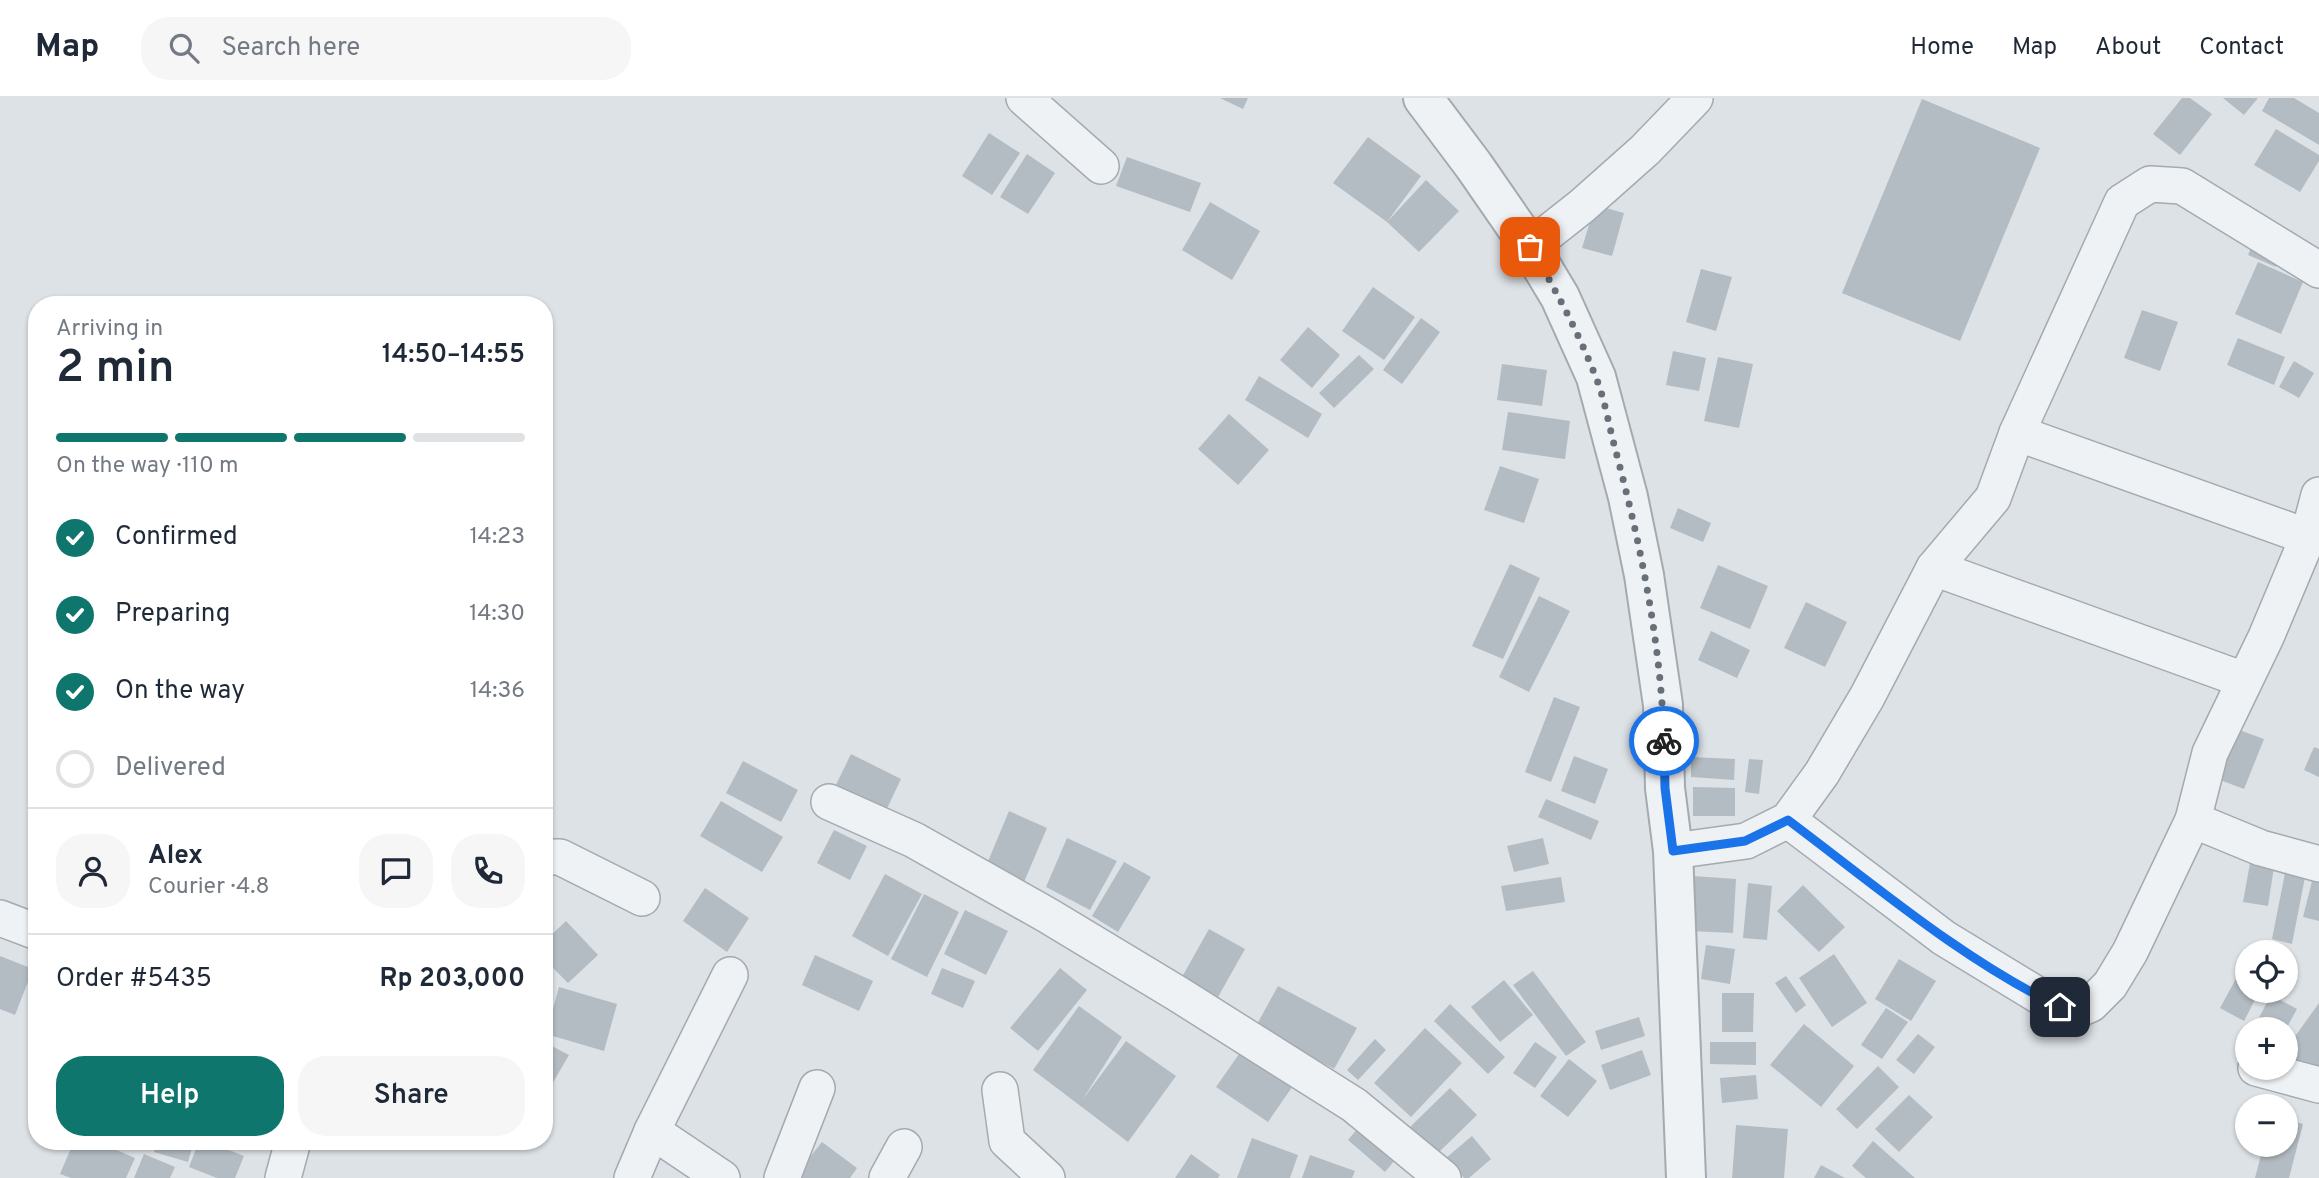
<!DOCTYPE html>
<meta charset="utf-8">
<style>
:root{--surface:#fff;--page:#f6f6f7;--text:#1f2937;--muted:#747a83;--line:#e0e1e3;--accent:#0f766e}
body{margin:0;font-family:Overpass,sans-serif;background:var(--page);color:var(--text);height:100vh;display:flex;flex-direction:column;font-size:26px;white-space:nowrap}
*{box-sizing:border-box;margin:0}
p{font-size:23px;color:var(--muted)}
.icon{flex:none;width:38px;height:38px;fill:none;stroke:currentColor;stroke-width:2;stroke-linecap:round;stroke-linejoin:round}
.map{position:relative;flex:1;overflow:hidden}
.panel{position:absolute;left:28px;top:198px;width:525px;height:854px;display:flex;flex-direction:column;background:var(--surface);border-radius:28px;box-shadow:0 2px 5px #0004}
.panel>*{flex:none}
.controls{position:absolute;left:2235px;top:842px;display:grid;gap:14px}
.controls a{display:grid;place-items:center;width:63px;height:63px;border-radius:50%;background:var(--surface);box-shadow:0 2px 5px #0004;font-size:35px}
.pin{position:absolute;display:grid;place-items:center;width:60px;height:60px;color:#fff;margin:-30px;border-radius:14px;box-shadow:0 4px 10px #0006}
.courier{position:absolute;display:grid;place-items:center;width:70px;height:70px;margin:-35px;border:5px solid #1a73e8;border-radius:50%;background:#fff;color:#222;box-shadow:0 2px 9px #0007}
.head em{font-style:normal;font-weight:600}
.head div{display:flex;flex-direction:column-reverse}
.head{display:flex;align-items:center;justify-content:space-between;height:119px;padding:0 28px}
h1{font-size:46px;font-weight:600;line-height:52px}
.bar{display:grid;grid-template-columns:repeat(4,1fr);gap:10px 7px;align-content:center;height:84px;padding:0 28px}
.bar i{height:9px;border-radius:5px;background:var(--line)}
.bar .current{background:var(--accent)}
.bar p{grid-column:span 4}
.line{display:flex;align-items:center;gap:18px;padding:0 28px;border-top:2px solid var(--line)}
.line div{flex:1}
.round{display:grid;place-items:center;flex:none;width:74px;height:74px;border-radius:28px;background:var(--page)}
ol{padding:0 28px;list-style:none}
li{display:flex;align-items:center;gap:21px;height:77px}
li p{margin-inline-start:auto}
li .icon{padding:7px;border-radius:50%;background:var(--accent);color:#fff;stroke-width:4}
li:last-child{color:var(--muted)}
li i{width:38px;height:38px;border:4px solid var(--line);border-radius:50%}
.button{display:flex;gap:14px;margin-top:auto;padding:14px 28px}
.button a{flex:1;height:80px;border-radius:28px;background:var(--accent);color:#fff;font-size:28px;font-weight:600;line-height:80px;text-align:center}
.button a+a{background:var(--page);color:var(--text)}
header{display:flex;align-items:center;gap:42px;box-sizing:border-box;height:98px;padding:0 35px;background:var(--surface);border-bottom:2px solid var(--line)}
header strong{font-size:33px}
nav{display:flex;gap:38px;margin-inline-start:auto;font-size:24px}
.search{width:490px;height:63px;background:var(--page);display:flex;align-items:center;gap:18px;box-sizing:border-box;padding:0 24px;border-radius:28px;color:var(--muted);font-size:26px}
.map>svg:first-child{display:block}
.building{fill:#b4bcc3}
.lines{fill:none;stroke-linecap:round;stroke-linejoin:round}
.minor-casing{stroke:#a3aab0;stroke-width:38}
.tertiary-casing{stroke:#a3aab0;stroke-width:42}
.minor{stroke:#eff2f5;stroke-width:35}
.tertiary{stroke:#eff2f5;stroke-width:38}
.done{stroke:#677078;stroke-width:7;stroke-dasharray:0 12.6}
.route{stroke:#1a73e8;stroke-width:9}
</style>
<header>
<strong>Map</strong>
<div class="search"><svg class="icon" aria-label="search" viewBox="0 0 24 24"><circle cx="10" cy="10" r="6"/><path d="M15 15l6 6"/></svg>Search here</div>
<nav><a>Home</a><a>Map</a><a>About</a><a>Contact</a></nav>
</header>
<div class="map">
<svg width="2319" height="1080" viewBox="0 0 2319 1080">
<rect width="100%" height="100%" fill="#dde2e6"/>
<g class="building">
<path d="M1220 0H1248L1243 11Z"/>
<path d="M2182 0H2190L2212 16 2180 57 2153 36Z"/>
<path d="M2223 0H2258L2244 17Z"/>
<path d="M2269 0H2294L2319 15V47L2262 13Z"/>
<path d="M1922 1 2040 50 1960 243 1842 195Z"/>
<path d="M2276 31 2319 57V63L2300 94 2254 67Z"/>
<path d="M989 35 1020 55 992 97 962 78Z"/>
<path d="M1368 39 1421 78 1387 124 1426 82 1459 113 1419 154 1387 124 1333 85Z"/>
<path d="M1027 56 1055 75 1028 116 1000 99Z"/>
<path d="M1127 59 1201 85 1190 114 1116 88Z"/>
<path d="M1210 104 1260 133 1232 182 1182 152Z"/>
<path d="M1595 107 1624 115 1612 158 1582 150Z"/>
<path d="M2253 145 2281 156 2276 169 2248 157Z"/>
<path d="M2258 164 2303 184 2281 236 2235 216Z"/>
<path d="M1701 171 1732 179 1716 233 1686 224Z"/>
<path d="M1373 189 1415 219 1384 262 1342 233Z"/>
<path d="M2142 212 2178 224 2160 273 2124 260Z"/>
<path d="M1421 220 1440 234 1402 286 1383 272Z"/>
<path d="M1308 229 1340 257 1312 290 1280 262Z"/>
<path d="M2238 240 2285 259 2274 287 2227 267Z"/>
<path d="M1673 253 1706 260 1699 293 1666 287Z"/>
<path d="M1359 257 1374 271 1334 310 1319 295Z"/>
<path d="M1718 259 1753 266 1739 330 1704 323Z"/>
<path d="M2294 263 2314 275 2299 300 2279 289Z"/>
<path d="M1502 266 1547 272 1542 308 1497 302Z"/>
<path d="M1259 278 1322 316 1308 340 1245 302Z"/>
<path d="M1508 314 1570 323 1565 361 1502 352Z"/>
<path d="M1229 316 1269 352 1238 387 1198 351Z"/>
<path d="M1500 368 1539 381 1524 425 1484 412Z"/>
<path d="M1678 410 1711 425 1703 444 1670 430Z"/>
<path d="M1510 466 1540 480 1503 561 1472 548Z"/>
<path d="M1718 467 1768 488 1750 531 1700 510Z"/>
<path d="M1539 498 1570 513 1529 594 1499 579Z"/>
<path d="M1806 504 1847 524 1825 569 1784 550Z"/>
<path d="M1711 533 1750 552 1737 580 1698 562Z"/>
<path d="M1554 599 1580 609 1551 684 1525 674Z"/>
<path d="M2231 629 2264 641 2244 691 2212 679Z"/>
<path d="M2314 649 2319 651V679L2304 672Z"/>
<path d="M851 656 901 681 883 719 832 695Z"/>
<path d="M1574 658 1608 671 1595 706 1561 693Z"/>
<path d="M1691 659 1735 661 1734 682 1691 679Z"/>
<path d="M1749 661 1763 662 1759 696 1745 694Z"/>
<path d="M743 663 798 692 781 724 726 695Z"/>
<path d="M1693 689 1735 690V718H1693Z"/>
<path d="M1546 701 1599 723 1591 742 1538 719Z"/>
<path d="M721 703 783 739 762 774 700 738Z"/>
<path d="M1009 713 1047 730 1024 784 986 768Z"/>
<path d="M834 732 867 748 850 782 817 765Z"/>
<path d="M1067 740 1117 763 1090 812 1046 789Z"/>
<path d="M1543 740 1549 766 1514 774 1507 748Z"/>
<path d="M1124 764 1151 779 1118 834 1092 818Z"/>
<path d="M2250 765 2274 769 2268 808 2243 804Z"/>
<path d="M2286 770 2306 774 2292 846 2272 841Z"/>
<path d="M2314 775 2319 776V823L2303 819Z"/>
<path d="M885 776 922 796 888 858 852 838Z"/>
<path d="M1693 778 1736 781 1733 835 1690 833Z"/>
<path d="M1561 779 1565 804 1506 813 1501 788Z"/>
<path d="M1748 785 1772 788 1767 842 1743 840Z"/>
<path d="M1803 787 1845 829 1819 854 1777 813Z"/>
<path d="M705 790 749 820 727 854 683 823Z"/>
<path d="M924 796 959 814 927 879 891 861Z"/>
<path d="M965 812 1008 833 986 877 944 856Z"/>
<path d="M566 823 598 857 568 885 544 861V844Z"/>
<path d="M1209 831 1245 851 1218 899 1182 879Z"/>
<path d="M1706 847 1735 851 1730 886 1701 881Z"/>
<path d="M1834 856 1867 905 1832 929 1799 880Z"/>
<path d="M815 857 873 883 859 913 802 887Z"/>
<path d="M0 858 33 871 15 917 0 911Z"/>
<path d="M1899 861 1936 883 1911 923 1875 901Z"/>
<path d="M942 870 975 883 963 910 931 896Z"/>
<path d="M1060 870 1087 892 1038 953 1010 930Z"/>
<path d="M1533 873 1586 944 1566 958 1513 887Z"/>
<path d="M2238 877 2247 882V892H2260L2244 923 2220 910Z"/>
<path d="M1786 878 1806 907 1796 915 1775 885Z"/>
<path d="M1504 882 1533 917 1500 944 1471 909Z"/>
<path d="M1278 888 1357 930 1334 971 1256 928Z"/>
<path d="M559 889 617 906 604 953 546 936Z"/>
<path d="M1722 895H1754L1753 934H1722Z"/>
<path d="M2271 897 2297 911 2286 931H2253Z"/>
<path d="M2319 905V978L2286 954V951Z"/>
<path d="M1450 906 1505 959 1488 976 1434 923Z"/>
<path d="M1079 908 1122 939 1083 1001 1126 943 1176 978 1128 1044 1033 972Z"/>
<path d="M1886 910 1908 924 1882 961 1861 947Z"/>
<path d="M1639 919 1645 938 1601 952 1595 933Z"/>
<path d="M1804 926 1854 968 1821 1009 1770 967Z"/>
<path d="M1425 930 1462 965 1411 1019 1374 985Z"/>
<path d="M1918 936 1935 949 1914 976 1896 962Z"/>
<path d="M1375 941 1386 952 1358 982 1347 972Z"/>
<path d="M1535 944 1557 959 1535 990 1513 975Z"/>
<path d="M1710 944H1756V967L1710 966Z"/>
<path d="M548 946 569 957 548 993 544 991V952Z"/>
<path d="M1246 946 1297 982 1268 1024 1216 989Z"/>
<path d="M1642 952 1651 977 1610 992 1601 967Z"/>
<path d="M1569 961 1597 983 1568 1019 1540 998Z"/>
<path d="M1878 968 1899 989 1857 1031 1836 1011Z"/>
<path d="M1756 977 1758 1001 1722 1005 1720 980Z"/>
<path d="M1450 990 1477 1017 1436 1057 1409 1030Z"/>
<path d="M1909 997 1933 1019 1899 1054 1875 1031Z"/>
<path d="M2286 1022 2303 1026 2289 1080H2255L2264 1046H2286Z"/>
<path d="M1736 1027 1788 1031 1784 1080H1732Z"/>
<path d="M1358 1030 1395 1062 1385 1074 1348 1042Z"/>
<path d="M1472 1038 1491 1061 1469 1080H1464L1446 1060Z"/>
<path d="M1252 1040 1298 1057 1290 1080H1237Z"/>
<path d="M74 1043H96L135 1060 126 1080H71L60 1076Z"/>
<path d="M157 1043H194L188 1064 154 1054Z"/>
<path d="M199 1043H206L244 1058 235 1080H217L189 1069Z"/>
<path d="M482 1043H504L500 1052Z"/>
<path d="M1873 1043 1915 1080H1866L1852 1068Z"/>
<path d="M822 1044 857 1070 850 1080H798L795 1078Z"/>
<path d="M144 1056 175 1069 170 1080H134Z"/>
<path d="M1191 1056 1220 1077 1218 1080H1175Z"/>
<path d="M1310 1057 1355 1073 1352 1080H1302Z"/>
<path d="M1821 1067 1845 1080H1814Z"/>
</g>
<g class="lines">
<defs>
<g id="minor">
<path d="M1024 0 1101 68"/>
<path d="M1530 149 1582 108 1645 52 1695 0"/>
<path d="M2017 335 2308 439"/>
<path d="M1934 470 2244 582"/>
<path d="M829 704 914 742 1047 817 1178 896 1354 1007 1443 1080"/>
<path d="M1788 722 1944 840 2041 899 2075 913 2091 906 2110 887 2130 854 2193 722 2210 655 2266 539 2308 439 2319 397"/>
<path d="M2193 722 2261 750 2319 766"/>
<path d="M1673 753 1746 743 1788 722 1822 675 1867 599 1934 470 1993 400 2017 335 2122 104 2150 86 2182 88 2319 172"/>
<path d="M544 759H560L642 800"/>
<path d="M0 820 37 834"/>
<path d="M2256 970 2319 987"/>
<path d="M1000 992 1007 1043 1047 1080"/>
<path d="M652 1033 722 1080"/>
<path d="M283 1080 293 1043"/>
<path d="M632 1080 652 1033 730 877"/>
<path d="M782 1080 817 990"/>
<path d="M887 1080 904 1049"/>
</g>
<path id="tertiary" d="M1423 0 1474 68 1530 149 1560 199 1596 279 1628 399 1644 477 1663 607 1665 690 1673 753 1686 1080"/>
</defs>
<use href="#minor" class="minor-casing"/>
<use href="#tertiary" class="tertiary-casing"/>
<use href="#minor" class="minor"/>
<use href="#tertiary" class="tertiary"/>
</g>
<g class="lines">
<path class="done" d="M1530 149C1555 190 1577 232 1595 277 1605 301 1609 329 1616 354 1641 448 1661 546 1664 643"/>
<path class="route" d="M1664 643 1665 690 1673 753 1745 743 1788 722C1876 788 1961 861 2060 909"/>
</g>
</svg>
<div class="controls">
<a><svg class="icon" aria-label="locate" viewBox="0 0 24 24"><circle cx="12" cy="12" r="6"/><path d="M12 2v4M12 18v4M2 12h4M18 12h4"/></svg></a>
<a>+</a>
<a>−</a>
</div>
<div class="pin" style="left:1530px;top:149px;background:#ea580c"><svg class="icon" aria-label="bag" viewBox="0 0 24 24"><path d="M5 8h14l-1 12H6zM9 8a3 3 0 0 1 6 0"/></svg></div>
<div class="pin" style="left:2060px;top:909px;background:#1f2937"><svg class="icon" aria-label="home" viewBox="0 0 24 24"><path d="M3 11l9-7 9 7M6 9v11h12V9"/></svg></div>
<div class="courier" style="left:1664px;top:643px"><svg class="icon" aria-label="bike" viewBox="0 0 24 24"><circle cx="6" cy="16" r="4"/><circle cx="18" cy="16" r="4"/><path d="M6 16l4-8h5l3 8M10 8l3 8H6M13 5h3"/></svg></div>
<section class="panel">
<div class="head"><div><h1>2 min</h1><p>Arriving in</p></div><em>14:50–14:55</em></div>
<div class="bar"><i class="current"></i><i class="current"></i><i class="current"></i><i></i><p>On the way · 110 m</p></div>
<ol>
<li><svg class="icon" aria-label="check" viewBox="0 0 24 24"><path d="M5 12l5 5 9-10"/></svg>Confirmed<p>14:23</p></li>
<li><svg class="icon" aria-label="check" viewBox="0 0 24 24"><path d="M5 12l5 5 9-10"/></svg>Preparing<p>14:30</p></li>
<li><svg class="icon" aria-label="check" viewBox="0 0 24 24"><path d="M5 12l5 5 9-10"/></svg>On the way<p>14:36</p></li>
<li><i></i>Delivered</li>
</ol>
<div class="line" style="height:126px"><a class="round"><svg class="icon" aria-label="person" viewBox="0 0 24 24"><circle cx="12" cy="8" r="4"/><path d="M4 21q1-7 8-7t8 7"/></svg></a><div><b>Alex</b><p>Courier · 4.8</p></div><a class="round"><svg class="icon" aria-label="chat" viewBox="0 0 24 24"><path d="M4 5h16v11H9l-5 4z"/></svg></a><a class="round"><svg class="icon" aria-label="phone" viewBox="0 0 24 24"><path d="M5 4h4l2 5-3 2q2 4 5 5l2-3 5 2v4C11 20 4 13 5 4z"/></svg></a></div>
<div class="line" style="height:91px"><div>Order #5435</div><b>Rp 203,000</b></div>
<div class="button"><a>Help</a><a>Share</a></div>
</section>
</div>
